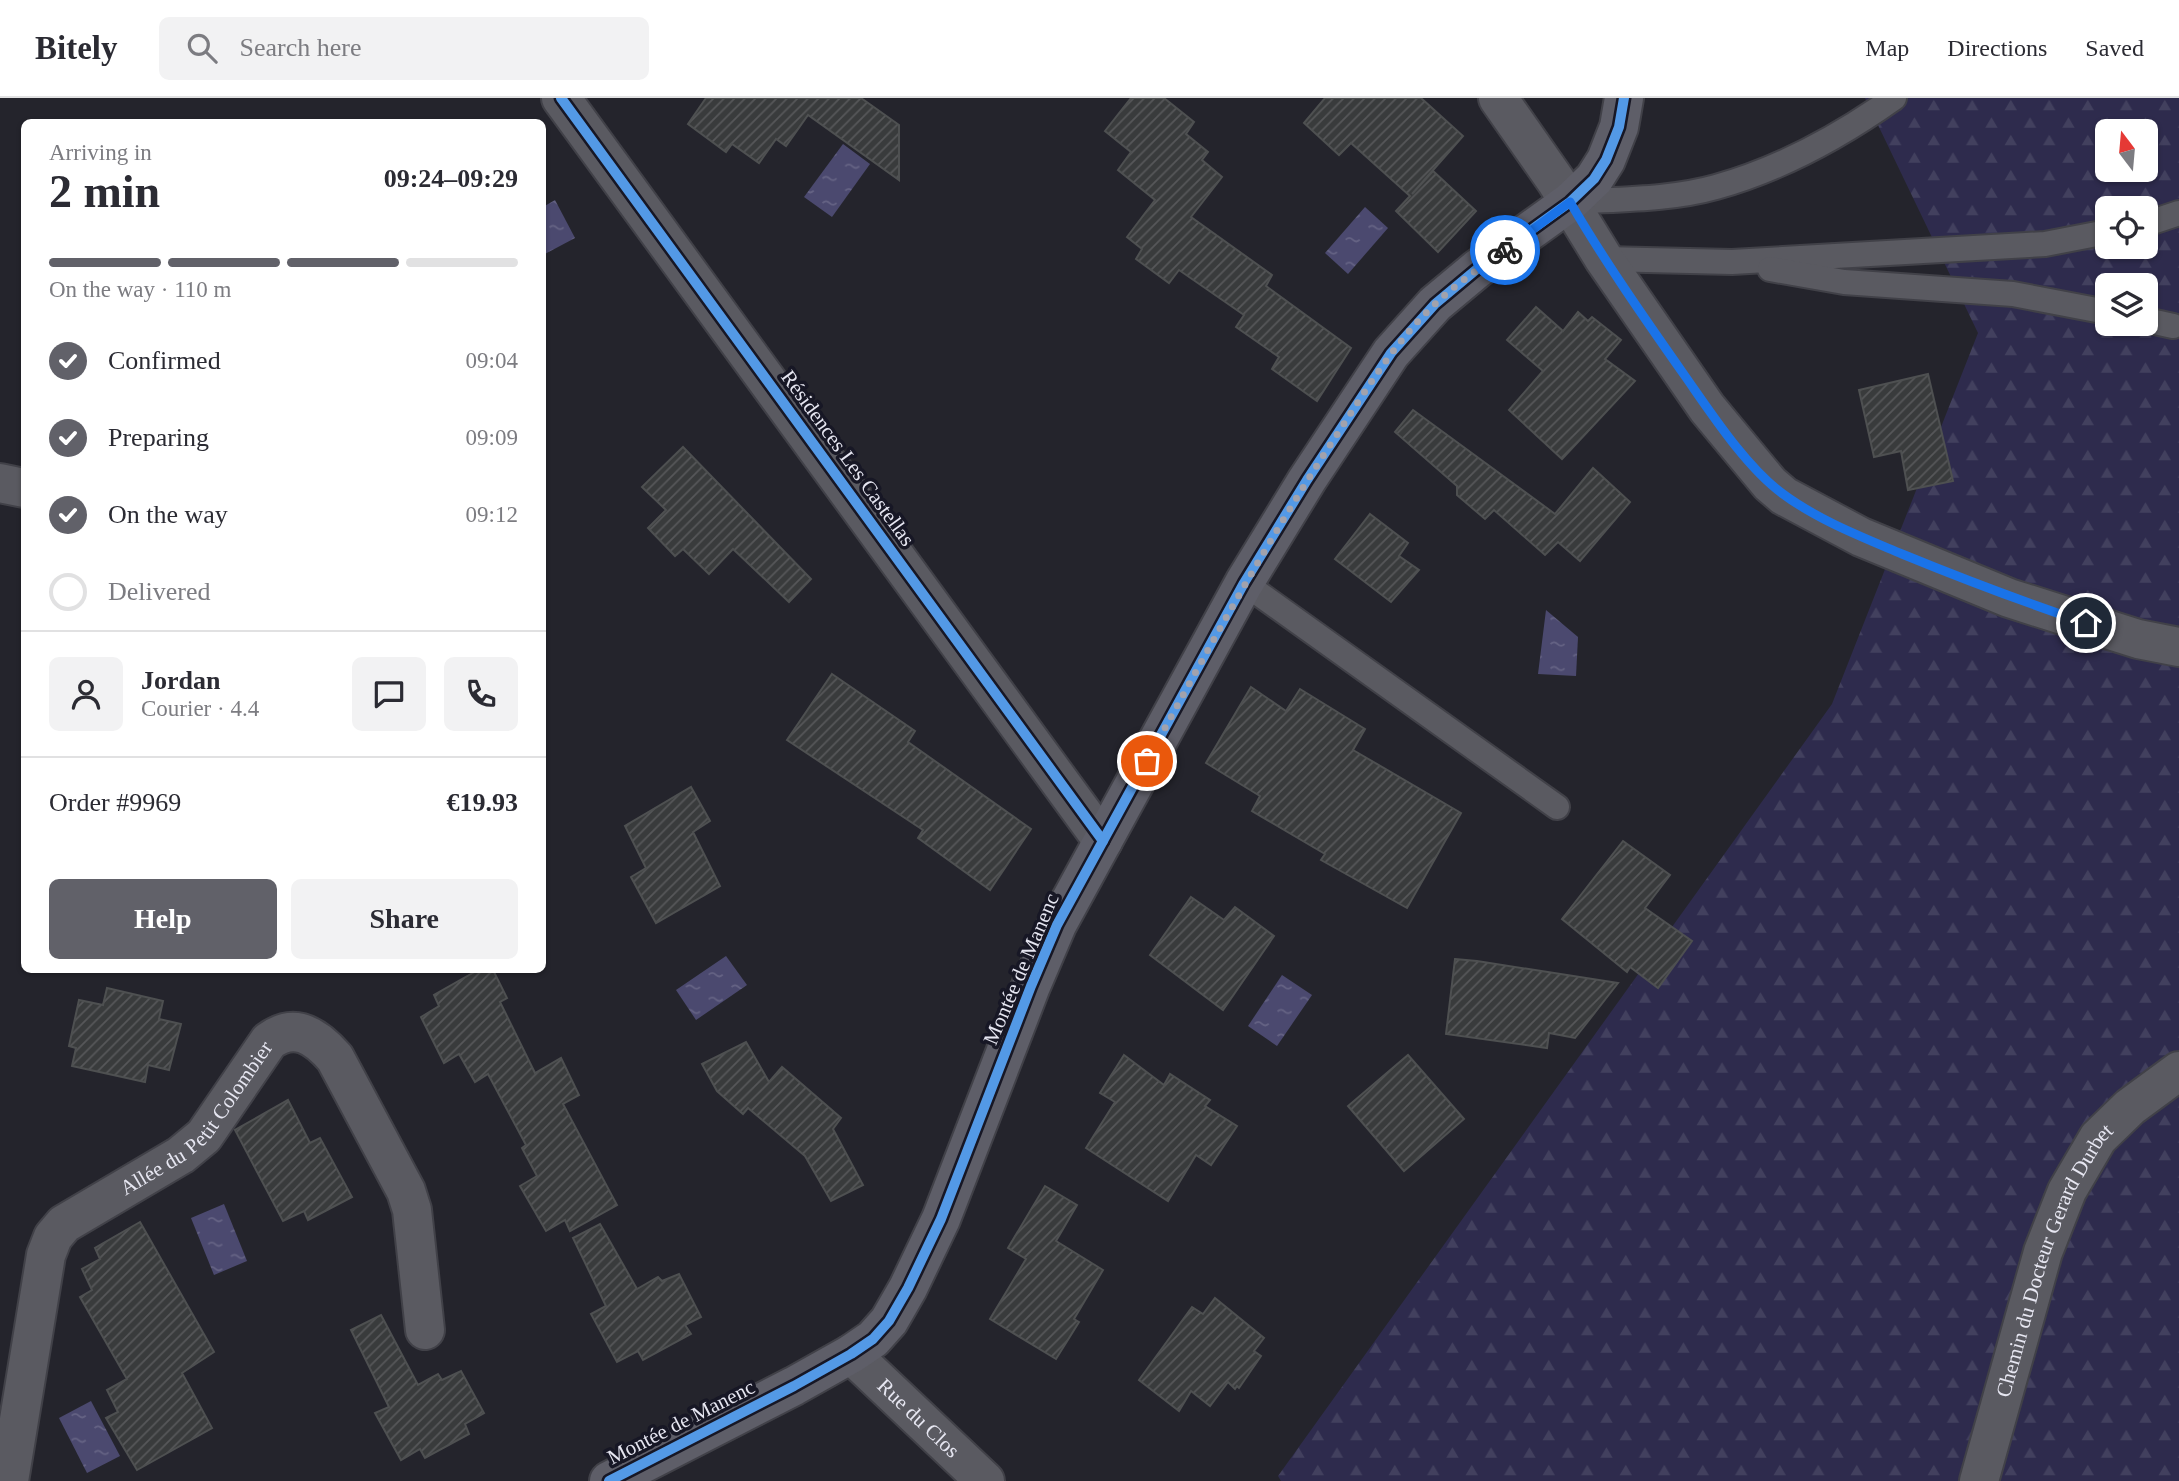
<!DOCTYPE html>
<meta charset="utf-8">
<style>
:root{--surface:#fff;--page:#f2f2f3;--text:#2b2b33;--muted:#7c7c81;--line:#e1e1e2;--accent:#616169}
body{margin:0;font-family:Georgia,serif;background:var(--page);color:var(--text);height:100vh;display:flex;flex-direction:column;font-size:26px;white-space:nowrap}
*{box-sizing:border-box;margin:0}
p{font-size:23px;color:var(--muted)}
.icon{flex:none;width:38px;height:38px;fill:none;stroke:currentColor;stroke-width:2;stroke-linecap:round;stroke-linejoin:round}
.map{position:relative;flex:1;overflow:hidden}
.details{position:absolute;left:21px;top:21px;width:525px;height:854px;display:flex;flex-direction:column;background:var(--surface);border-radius:10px;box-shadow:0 2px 5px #0004}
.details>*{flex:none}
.needle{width:46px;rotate:344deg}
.controls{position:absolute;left:2095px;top:21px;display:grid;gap:14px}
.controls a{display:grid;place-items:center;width:63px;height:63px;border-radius:10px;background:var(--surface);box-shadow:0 2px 5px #0004;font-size:35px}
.pin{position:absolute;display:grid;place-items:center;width:60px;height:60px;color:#fff;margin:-30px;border:4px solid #fff;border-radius:50%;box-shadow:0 2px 7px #0007}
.courier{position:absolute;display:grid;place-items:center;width:70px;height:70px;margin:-35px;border:5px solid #1a73e8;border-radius:50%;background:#fff;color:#222;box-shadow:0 2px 9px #0007}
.head em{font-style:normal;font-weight:800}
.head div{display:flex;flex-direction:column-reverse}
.head{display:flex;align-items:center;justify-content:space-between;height:119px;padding:0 28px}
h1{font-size:46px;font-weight:800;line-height:52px}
.bar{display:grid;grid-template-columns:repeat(4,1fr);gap:10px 7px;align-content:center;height:84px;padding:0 28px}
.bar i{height:9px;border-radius:5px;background:var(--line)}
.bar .active{background:var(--accent)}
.bar p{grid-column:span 4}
.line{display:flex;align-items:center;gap:18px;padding:0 28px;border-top:2px solid var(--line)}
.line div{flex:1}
.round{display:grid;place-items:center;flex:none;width:74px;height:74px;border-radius:10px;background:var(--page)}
ol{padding:0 28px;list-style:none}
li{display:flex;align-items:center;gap:21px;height:77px}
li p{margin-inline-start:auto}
li .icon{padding:7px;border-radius:50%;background:var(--accent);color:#fff;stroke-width:4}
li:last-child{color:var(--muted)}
li i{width:38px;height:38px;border:4px solid var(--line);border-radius:50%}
.action{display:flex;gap:14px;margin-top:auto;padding:14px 28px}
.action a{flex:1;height:80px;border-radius:10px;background:var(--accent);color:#fff;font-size:28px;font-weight:800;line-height:80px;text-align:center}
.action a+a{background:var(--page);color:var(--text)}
header{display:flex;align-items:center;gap:42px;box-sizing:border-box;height:98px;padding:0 35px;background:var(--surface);border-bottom:2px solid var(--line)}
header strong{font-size:33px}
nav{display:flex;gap:38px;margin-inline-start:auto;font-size:24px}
.search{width:490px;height:63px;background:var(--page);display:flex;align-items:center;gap:18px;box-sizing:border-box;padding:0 24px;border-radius:10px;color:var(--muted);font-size:26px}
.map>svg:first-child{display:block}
.forest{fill:url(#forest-firs);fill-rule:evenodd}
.water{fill:url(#water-ripples)}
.building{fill:url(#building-hatch);stroke:#4e5051;stroke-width:2}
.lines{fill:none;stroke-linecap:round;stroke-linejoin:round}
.lane-casing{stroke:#414148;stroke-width:28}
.street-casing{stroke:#414148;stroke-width:42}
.secondary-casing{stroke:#414148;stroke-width:42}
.lane{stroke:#5a5a61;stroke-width:24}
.street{stroke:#5a5a61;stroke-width:38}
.secondary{stroke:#5e5e68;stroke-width:38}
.cycleway-casing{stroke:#171725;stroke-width:15}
.cycleway{stroke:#5399e6;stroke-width:10}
.done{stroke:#a2a2ac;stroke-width:7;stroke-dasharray:0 12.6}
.route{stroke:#1a73e8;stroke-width:9}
.labels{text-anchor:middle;stroke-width:7;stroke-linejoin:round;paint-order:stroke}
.street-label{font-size:21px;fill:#e6e6f1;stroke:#171725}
</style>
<header>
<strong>Bitely</strong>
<div class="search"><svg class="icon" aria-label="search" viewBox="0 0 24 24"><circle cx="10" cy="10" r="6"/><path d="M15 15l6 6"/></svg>Search here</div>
<nav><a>Map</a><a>Directions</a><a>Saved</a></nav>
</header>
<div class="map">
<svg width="2179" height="1383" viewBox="0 0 2179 1383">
<defs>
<pattern id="forest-firs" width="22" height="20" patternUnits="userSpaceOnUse" patternTransform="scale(1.75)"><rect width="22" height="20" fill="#2e2b4d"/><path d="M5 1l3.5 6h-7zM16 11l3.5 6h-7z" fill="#42405e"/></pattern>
<pattern id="water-ripples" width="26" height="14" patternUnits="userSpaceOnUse" patternTransform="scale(1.75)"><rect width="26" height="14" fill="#4b496f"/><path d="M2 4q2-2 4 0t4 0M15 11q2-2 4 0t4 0" fill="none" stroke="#656384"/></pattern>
<pattern id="building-hatch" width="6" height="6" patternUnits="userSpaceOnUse" patternTransform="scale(1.75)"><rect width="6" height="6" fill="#393b3c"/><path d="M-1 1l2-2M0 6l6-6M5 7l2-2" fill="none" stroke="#565759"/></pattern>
</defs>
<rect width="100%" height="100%" fill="#24242c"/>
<path class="forest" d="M1865 0H2179V1383H1281L1278 1378 1832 606 1978 235ZM2107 33H2146V72H2107ZM2107 110H2146V149H2107ZM2107 187H2146V226H2107Z"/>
<g class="water">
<path d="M843 46 870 66 832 119 804 99Z"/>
<path d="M555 102 575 140 543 157V109Z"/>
<path d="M1365 109 1388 130 1348 176 1325 155Z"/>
<path d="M1546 512 1578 539 1576 578 1538 576Z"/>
<path d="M726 858 747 887 696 922 676 892Z"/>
<path d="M1282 877 1312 897 1277 948 1248 928Z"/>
<path d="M224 1106 247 1163 214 1177 191 1120Z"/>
<path d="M91 1303 120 1358 87 1375 59 1320Z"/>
</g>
<g class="building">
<path d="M706 0H861L899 27V82L808 17 786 48 776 41 759 65 732 46 726 54 688 26Z"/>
<path d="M1131 0H1164L1194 24 1186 36 1208 54 1202 62 1222 79 1191 119 1272 177 1266 188 1351 250 1317 303 1272 271 1279 259 1236 229 1244 217 1179 172 1169 185 1136 161 1142 151 1127 139 1155 102 1118 72 1131 54 1105 33Z"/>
<path d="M1325 0H1421L1463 38 1412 96 1433 73 1476 113 1438 154 1396 113 1410 98 1351 45 1339 57 1304 25Z"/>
<path d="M1536 209 1563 233 1578 214 1588 223 1592 219 1621 242 1605 261 1635 283 1562 361 1509 312 1543 273 1507 242Z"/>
<path d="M1928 276 1953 383 1908 392 1901 353 1874 359 1859 292Z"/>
<path d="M1413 312 1555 416 1593 370 1630 404 1580 463 1558 444 1545 457 1494 412 1485 421 1457 397V388L1395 334Z"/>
<path d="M683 349 811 481 789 504 733 451 709 476 683 451 675 458 648 430 666 412 642 389Z"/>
<path d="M1370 416 1408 445 1399 458 1419 472 1391 504 1335 461Z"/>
<path d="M832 576 915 633 908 644 1031 731 990 792 918 740 923 732 787 642Z"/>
<path d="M1251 589 1286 613 1300 591 1365 631 1353 652 1461 715 1407 810 1321 762 1325 756 1252 713 1260 698 1206 665Z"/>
<path d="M691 689 710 723 693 734 720 788 656 825 631 779 646 770 625 728Z"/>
<path d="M1623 743 1670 777 1645 810 1692 843 1658 890 1630 869 1627 874 1562 821Z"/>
<path d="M1191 799 1224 822 1235 809 1274 838 1223 912 1150 857Z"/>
<path d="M1455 861 1477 863 1618 885 1575 940 1549 935 1547 950 1446 936Z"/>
<path d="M478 872H493L507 900 500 904 535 975 561 960 579 997 563 1006 617 1107 570 1133 565 1122 546 1133 520 1088 537 1078 522 1050 526 1047 488 976 475 984 459 956 444 965 421 919 439 908 434 897Z"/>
<path d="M107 890 163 903 159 921 181 926 169 972 148 967 145 984 72 968 76 950 69 948 79 902 103 907Z"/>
<path d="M746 944 769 984 782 969 841 1020 833 1031 863 1087 831 1103 805 1058 748 1010 743 1016 717 993 702 966Z"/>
<path d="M1124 957 1164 987 1170 976 1210 1002 1205 1008 1237 1028 1211 1067 1196 1057 1168 1103 1086 1050 1115 1004 1100 995Z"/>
<path d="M1408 957 1464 1021 1404 1073 1348 1008Z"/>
<path d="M288 1002 310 1045 320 1040 352 1099 308 1122 304 1113 283 1123 235 1032Z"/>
<path d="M1045 1088 1077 1107 1056 1143 1103 1172 1074 1221 1079 1224 1056 1261 990 1221 1026 1161 1008 1150Z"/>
<path d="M140 1124 214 1254 182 1275 212 1330 137 1372 106 1320 118 1314 107 1292 127 1281 80 1199 92 1192 82 1171 100 1161 95 1150Z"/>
<path d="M600 1126 637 1191 658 1179 662 1183 679 1176 701 1219 685 1227 691 1236 643 1262 638 1253 617 1264 591 1216 606 1208 573 1140Z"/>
<path d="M1215 1200 1264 1240 1254 1253 1261 1258 1239 1290 1237 1288 1235 1291 1228 1284 1210 1308 1191 1293 1179 1313 1139 1282 1192 1209 1203 1216Z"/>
<path d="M381 1217 418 1287 438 1276 442 1282 461 1273 484 1315 465 1326 469 1336 425 1360 420 1351 401 1362 375 1315 389 1309 351 1232Z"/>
</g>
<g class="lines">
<defs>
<g id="lane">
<path d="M1570 104C1618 101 1670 102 1716 89 1781 71 1839 39 1894 0"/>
<path d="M2146 126 2179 115"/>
<path d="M1604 161 1732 164 2045 146 2107 134"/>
<path d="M1770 171 1844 184 2013 196 2107 214"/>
<path d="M2146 222 2173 228"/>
<path d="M1244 485 1557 709"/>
</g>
<g id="street">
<path d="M561 0 1103 743"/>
<path d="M1498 0 1556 83 1604 161 1707 310 1770 386 1784 398 1861 439 2009 500 2138 541 2179 549"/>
<path d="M0 385 24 390"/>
<path id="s1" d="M851 1256 985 1383"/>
<path id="s2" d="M9 1383 46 1157 53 1139 64 1126 181 1057 204 1038 269 943C295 924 316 938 335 960L406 1093 412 1112 425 1232"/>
<path id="s3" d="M1979 1383 2043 1154 2067 1093 2098 1040 2130 1009 2179 973"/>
</g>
<path id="secondary" d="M609 1383 794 1288 851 1256 873 1241 889 1223 908 1190 941 1121 1031 888 1057 827 1244 485 1307 382 1391 255 1435 206 1477 171 1570 104 1594 81 1606 62 1619 29 1624 0"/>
</defs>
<use href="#lane" class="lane-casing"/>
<use href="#street" class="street-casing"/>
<use href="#secondary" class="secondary-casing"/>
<use href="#lane" class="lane"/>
<use href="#street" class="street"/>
<use href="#secondary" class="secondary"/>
<defs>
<g id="cycleway">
<path d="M561 0 1103 743"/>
<path d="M609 1383 794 1288 851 1256 873 1241 889 1223 908 1190 941 1121 1031 888 1057 827 1244 485 1307 382 1391 255 1435 206 1477 171 1570 104 1594 81 1606 62 1619 29 1624 0"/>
</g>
</defs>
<use href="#cycleway" class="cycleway-casing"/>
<use href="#cycleway" class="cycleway"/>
</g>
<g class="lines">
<path class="done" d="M1147 663C1207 553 1267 443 1336 338 1366 292 1394 245 1434 207 1456 186 1481 169 1505 152"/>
<path class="route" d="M1505 152 1570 104C1605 164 1645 221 1685 278 1711 315 1746 369 1783 396 1818 422 1862 439 1902 456 1963 481 2024 504 2086 525"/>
</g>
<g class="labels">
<g class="street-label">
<text transform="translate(848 360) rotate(54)" y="7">Résidences Les Castellas</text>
<text transform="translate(1021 871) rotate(-67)" y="7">Montée de Manenc</text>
<text dy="7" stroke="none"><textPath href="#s2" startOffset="438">Allée du Petit Colombier</textPath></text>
<text dy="7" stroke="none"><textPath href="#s3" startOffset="234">Chemin du Docteur Gerard Durbet</textPath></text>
<text dy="7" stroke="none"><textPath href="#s1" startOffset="93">Rue du Clos</textPath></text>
<text transform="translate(681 1324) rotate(-27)" y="7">Montée de Manenc</text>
</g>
</g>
</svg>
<div class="controls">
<a><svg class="needle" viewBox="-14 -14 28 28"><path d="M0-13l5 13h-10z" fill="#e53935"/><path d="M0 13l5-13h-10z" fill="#7c7c81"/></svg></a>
<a><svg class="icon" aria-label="locate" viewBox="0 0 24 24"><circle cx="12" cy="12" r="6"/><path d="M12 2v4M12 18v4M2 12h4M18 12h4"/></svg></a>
<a><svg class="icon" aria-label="layers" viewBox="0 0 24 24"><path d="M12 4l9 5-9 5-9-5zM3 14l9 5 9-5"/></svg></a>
</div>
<div class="pin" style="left:1147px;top:663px;background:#ea580c"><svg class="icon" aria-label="bag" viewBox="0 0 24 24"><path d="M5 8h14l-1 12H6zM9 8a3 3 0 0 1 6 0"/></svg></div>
<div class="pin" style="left:2086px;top:525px;background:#1f2937"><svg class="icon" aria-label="home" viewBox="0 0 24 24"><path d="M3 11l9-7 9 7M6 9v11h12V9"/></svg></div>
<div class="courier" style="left:1505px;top:152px"><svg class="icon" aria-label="bike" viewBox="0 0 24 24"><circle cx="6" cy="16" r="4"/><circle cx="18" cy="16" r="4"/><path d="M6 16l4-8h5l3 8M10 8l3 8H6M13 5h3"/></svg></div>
<section class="details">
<div class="head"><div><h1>2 min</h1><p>Arriving in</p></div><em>09:24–09:29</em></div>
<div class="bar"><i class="active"></i><i class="active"></i><i class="active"></i><i></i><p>On the way · 110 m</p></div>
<ol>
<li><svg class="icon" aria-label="check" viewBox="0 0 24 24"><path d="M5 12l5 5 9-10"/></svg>Confirmed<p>09:04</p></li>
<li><svg class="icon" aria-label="check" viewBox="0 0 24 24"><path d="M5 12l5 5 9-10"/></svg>Preparing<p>09:09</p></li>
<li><svg class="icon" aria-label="check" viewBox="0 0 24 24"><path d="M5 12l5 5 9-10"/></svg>On the way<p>09:12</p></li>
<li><i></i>Delivered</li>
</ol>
<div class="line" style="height:126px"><a class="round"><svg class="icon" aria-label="person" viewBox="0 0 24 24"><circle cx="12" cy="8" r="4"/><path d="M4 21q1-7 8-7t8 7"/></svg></a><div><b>Jordan</b><p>Courier · 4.4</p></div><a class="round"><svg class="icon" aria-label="chat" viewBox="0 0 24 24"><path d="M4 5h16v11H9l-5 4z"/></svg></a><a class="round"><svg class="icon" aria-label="phone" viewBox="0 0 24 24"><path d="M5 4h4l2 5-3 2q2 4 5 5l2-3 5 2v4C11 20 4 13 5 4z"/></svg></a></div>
<div class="line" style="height:91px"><div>Order #9969</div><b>€19.93</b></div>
<div class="action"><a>Help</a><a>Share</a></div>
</section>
</div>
